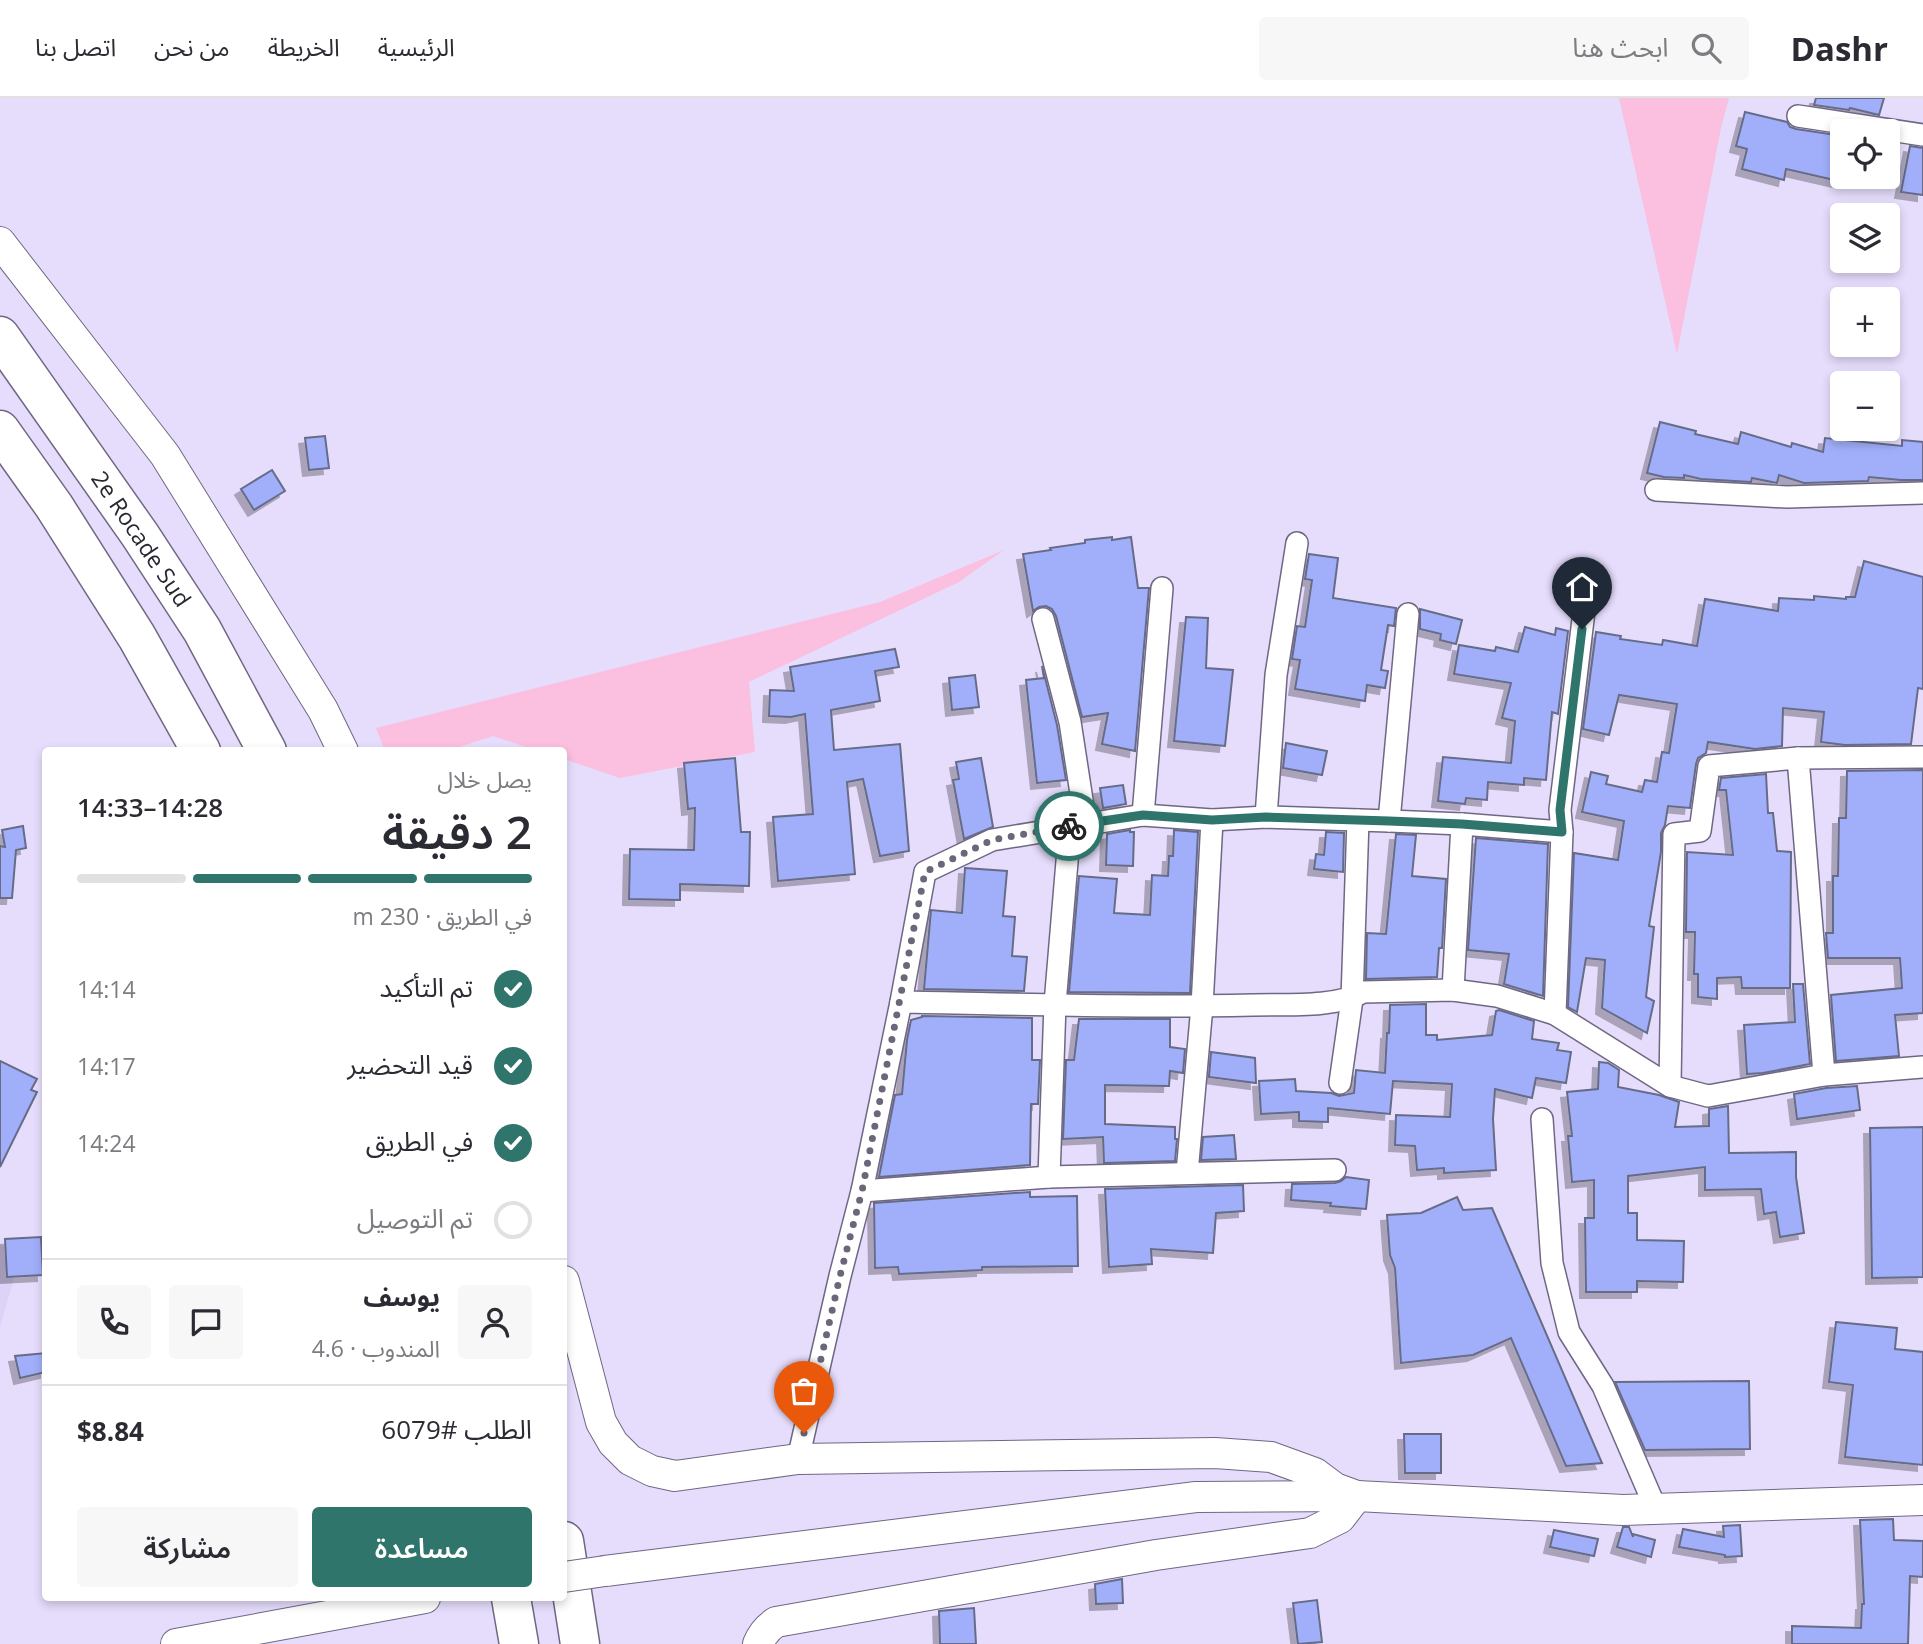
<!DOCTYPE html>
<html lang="ar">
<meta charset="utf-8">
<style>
:root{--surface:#fff;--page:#f7f7f7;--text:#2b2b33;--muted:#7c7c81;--line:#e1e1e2;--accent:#2f756b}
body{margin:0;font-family:"Open Sans","Noto Sans Arabic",sans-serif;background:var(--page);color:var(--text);direction:rtl;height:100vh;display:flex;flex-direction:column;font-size:26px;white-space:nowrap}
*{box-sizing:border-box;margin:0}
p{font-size:23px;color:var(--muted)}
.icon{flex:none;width:38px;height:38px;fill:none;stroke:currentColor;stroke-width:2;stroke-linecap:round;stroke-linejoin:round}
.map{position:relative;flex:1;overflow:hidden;direction:ltr}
.drawer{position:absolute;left:42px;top:649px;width:525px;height:854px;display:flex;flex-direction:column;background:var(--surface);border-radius:7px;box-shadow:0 4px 10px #0003;direction:rtl}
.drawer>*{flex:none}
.tools{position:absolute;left:1830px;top:21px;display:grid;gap:14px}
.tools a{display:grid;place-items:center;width:70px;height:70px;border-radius:7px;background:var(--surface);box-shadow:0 4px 10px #0003;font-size:35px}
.pin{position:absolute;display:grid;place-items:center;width:60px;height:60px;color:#fff;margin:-72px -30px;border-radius:50% 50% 50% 0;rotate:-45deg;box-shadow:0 0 7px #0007}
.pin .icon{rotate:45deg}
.courier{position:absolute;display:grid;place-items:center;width:70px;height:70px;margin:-35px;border:5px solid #2f756b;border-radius:50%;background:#fff;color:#222;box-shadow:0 2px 9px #0007}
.summary em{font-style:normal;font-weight:600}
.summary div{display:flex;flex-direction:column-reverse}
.summary{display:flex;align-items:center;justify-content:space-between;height:119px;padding:0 35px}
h1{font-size:46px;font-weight:600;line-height:52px}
.bar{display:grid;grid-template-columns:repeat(4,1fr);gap:10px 7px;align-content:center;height:84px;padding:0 35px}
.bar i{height:9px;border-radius:5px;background:var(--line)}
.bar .current{background:var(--accent)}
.bar p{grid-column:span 4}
.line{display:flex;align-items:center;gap:18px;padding:0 35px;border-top:2px solid var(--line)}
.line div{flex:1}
.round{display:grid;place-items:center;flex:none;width:74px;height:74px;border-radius:7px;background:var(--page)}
ol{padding:0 35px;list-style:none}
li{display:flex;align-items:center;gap:21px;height:77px}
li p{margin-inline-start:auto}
li .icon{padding:7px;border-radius:50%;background:var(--accent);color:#fff;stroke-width:4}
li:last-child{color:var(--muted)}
li i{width:38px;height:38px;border:4px solid var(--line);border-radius:50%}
.action{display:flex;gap:14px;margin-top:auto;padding:14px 35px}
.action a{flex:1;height:80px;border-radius:7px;background:var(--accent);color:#fff;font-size:28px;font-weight:600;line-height:80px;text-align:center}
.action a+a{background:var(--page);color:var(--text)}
header{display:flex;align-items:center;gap:42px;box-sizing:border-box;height:98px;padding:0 35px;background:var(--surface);border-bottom:2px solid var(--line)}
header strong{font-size:33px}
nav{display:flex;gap:38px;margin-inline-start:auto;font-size:24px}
.search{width:490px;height:63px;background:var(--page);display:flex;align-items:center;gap:18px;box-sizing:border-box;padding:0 24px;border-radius:7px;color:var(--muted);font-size:26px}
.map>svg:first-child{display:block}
.built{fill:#ddd2f8}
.green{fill:#fbbfe0}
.building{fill:#a1affa;stroke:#666c88;stroke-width:2;filter:url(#shadow)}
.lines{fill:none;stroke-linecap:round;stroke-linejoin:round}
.street-casing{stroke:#6f6783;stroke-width:24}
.secondary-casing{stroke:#6f6783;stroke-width:32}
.highway-casing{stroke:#6f6783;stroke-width:41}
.street{stroke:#fff;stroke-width:21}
.secondary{stroke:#fff;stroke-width:30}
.highway{stroke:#fff;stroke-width:38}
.secondary-bridge-casing{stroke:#6f6783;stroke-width:32;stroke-linecap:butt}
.secondary-bridge{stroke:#fff;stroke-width:30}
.done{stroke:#6b6679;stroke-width:7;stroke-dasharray:0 12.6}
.route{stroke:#2f756b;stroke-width:9}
.labels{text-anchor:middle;stroke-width:5;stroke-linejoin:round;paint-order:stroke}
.street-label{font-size:23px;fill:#292632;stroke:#fff}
</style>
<header>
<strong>Dashr</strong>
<div class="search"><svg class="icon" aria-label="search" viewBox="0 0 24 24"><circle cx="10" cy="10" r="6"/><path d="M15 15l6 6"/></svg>ابحث هنا</div>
<nav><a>الرئيسية</a><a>الخريطة</a><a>من نحن</a><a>اتصل بنا</a></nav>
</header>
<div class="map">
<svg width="1923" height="1546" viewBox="0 0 1923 1546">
<defs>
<filter id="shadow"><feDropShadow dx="-6" dy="6" stdDeviation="0" flood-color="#0004"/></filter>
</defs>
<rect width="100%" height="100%" fill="#e6ddfc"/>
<path class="built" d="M0 1147 21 1156 0 1229Z"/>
<g class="green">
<path d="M1619 0H1729L1721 30 1677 256Z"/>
<path d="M1004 452 959 484 749 584 755 654 620 680 564 661V653H538L493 638 447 653H385L376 630 880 504Z"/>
</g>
<g class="building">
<path d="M1816 0H1884L1879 17 1850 10 1849 12 1814 7Z"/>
<path d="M1745 14 1787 24 1790 29 1796 31 1843 38V84L1786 71 1784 82 1742 71 1747 51 1736 48Z"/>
<path d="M1910 48 1923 50V97L1901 94Z"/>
<path d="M1660 324 1696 333 1695 336 1738 346 1741 334 1791 349 1792 345 1823 354 1825 340 1902 348V342L1923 344V382H1901L1869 379 1868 383 1804 385 1779 377 1777 385 1752 380 1751 384 1701 381 1684 377V380L1664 379 1647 375Z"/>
<path d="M325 338 329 370 309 372 305 340Z"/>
<path d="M272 372 285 393 254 412 241 391Z"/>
<path d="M1112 439V442L1131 439 1138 490H1149L1135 653 1102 646 1108 615 1082 619 1056 518 1052 511 1046 508 1039 509 1033 513 1023 456 1051 452 1050 450 1085 445V442Z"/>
<path d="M1309 456 1338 460 1333 500 1396 510 1394 528 1388 527 1381 572 1388 573 1385 590 1367 587 1365 603 1295 591 1300 562 1292 561 1297 528 1305 529 1312 482 1305 481Z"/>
<path d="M1864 463 1923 479V591L1918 590 1911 646 1845 647 1821 644 1824 614 1783 610 1782 648 1755 651 1708 644 1706 655 1698 660 1696 666 1690 710 1668 708 1665 727 1661 735V754L1649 828 1654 829 1646 899 1654 903 1647 935 1602 910 1605 862 1586 860 1577 914 1568 909 1574 755 1618 762 1624 723 1582 714 1591 674 1608 678 1606 686 1642 694 1645 682 1657 684 1662 654 1669 655 1677 606 1619 597 1609 637 1583 631 1596 534 1621 538 1620 541 1662 547 1663 542 1697 548 1705 501 1778 513 1779 500 1814 502V498L1846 501V499H1855Z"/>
<path d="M1420 511 1462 522 1456 546 1440 542 1441 536 1420 531Z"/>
<path d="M1186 519 1208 520 1206 570 1233 572 1225 648 1174 643Z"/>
<path d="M1525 529 1555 537 1556 530 1568 533 1558 616 1552 614 1546 682 1524 680V687L1488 684 1487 702 1466 700 1465 706 1438 703 1443 659 1511 665 1515 623 1502 620 1511 585 1454 576 1459 547 1495 553 1496 549 1518 554Z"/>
<path d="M895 551 899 569 875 573 880 603 831 612 834 652 900 646 909 753 880 758 863 681 847 684 855 776 778 783 773 719 813 716 805 616 791 619 769 618 770 592 794 593 790 569Z"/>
<path d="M1042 568 1057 627 1066 682 1037 685 1026 582 1044 580Z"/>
<path d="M975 577 979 609 952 612 949 580Z"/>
<path d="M1286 645 1327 653 1322 677 1283 670Z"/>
<path d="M735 660 741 734H750L749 788 680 786V802L629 801 630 751 694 752 695 710 688 711 684 665Z"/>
<path d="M981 660 993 729 964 741 953 682 959 681 956 664Z"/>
<path d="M1923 672V915L1895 917 1899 958 1836 963 1831 897 1902 890 1900 860H1828L1826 835H1833V778H1838L1839 720H1846L1847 673Z"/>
<path d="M1766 676 1768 715H1773L1777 753 1791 754 1790 890H1742L1741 879 1717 880V901L1698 899V876H1694L1695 834H1686L1687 754 1733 757 1726 692H1719L1721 680Z"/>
<path d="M1123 687 1126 706 1103 710 1100 690Z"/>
<path d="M23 728 26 750 16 752 12 800H0V748L5 749 2 732Z"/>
<path d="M1130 732V734H1134L1133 768 1106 767 1107 736Z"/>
<path d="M1174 732 1198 734 1190 895 1069 894 1079 778 1117 781 1114 815 1150 817 1152 777 1168 778 1169 758H1173Z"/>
<path d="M1326 734 1344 735 1343 774 1314 771 1316 756 1324 757Z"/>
<path d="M1396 736 1416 737 1412 778 1446 781 1442 850H1439L1437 879 1366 881 1367 835 1386 836Z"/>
<path d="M1476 740 1548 746 1543 898 1504 886 1509 856 1468 852Z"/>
<path d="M965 770 1007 773 1003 818 1015 819 1012 858 1027 859 1024 893 924 891 931 812 962 815Z"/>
<path d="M1793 886H1803L1810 966 1763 975 1747 976 1744 927 1795 924Z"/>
<path d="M1426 906V937H1437V942L1492 937 1496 913 1499 912 1534 923 1532 941 1559 945 1557 952 1571 954 1566 985 1536 980 1532 1000 1495 991 1493 1021 1496 1072 1444 1075V1070L1417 1072 1415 1048 1395 1047 1396 1017 1450 1019 1452 986 1393 983 1390 1016 1328 1010V1024L1299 1023V1014L1261 1016 1259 983 1295 981 1296 993 1331 995 1339 998 1354 995 1356 972 1385 975 1387 935H1389L1390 907Z"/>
<path d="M922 918 1032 920V962H1040L1038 1006H1031L1030 1067 879 1079 895 997 902 996 907 942 911 922 922 919Z"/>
<path d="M1079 921H1170V949L1185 951 1183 975 1170 973 1169 988 1105 987V1026L1175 1029V1041H1177L1175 1063 1104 1065 1103 1039 1063 1041 1066 962H1074Z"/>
<path d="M1211 954 1255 960 1256 985 1209 979Z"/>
<path d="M0 963 37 981 31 992 37 994 0 1069Z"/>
<path d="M1599 964 1608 965 1619 972 1618 989 1659 997 1679 1004 1675 1029 1709 1028V1011L1728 1008 1729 1055 1796 1054V1079L1804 1135 1780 1139 1776 1114 1764 1116 1761 1091 1705 1092V1069L1628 1078V1115H1637V1142L1684 1143 1683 1184 1637 1183V1194H1586L1585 1120H1594V1082L1572 1084 1568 1038H1572L1567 994 1598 991Z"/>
<path d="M1857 988 1860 1012 1797 1021 1794 996 1826 990Z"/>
<path d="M1923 1029V1179L1872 1180 1870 1030Z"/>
<path d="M1234 1037 1236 1061 1201 1062 1203 1039Z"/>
<path d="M1346 1079 1369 1082 1366 1111 1330 1108 1331 1105 1291 1102 1292 1086 1335 1085 1341 1083Z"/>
<path d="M1243 1087 1244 1113 1216 1115 1213 1155 1151 1151 1152 1166 1109 1169 1105 1091Z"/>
<path d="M1030 1094V1099L1077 1098 1078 1168 982 1169V1172L899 1176 898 1169 875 1170 874 1105Z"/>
<path d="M1457 1099 1463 1112 1492 1110 1602 1365 1566 1368 1511 1240 1473 1257 1401 1265 1395 1170 1390 1157 1387 1117 1421 1115Z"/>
<path d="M41 1139 43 1177 7 1179 5 1141Z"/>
<path d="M1836 1224 1897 1230 1895 1251 1923 1254V1367L1845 1359 1853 1287 1829 1284Z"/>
<path d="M46 1255V1274L20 1280 15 1258Z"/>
<path d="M1749 1283 1750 1351 1645 1352 1615 1284Z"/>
<path d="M1404 1336H1441V1375H1405Z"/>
<path d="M1893 1421 1894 1442 1923 1443V1479L1910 1478 1908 1546H1792V1528L1861 1530 1862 1506H1864L1860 1422Z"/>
<path d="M1740 1427 1742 1458 1725 1459V1457L1679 1449 1683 1431 1724 1439 1723 1428Z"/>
<path d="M1623 1429H1629L1633 1439V1436L1655 1442 1651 1459 1617 1449Z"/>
<path d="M1554 1432 1598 1441 1594 1458 1550 1449Z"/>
<path d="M1122 1481 1123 1505 1096 1506 1095 1486Z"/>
<path d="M1317 1502 1322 1544 1298 1546 1293 1505Z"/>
<path d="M974 1510 976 1546H940L939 1513Z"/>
</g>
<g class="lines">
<defs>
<g id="street">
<path d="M1798 18 1923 37"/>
<path d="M1656 392 1787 399 1923 395"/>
<path d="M1043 521 1070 624 1084 715 1070 728 1055 906 1049 1079"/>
<path d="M1143 717 1162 490"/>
<path d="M1266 719 1276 577 1297 445"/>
<path d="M1389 723 1408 516"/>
<path d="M1453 892 1462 726"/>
<path d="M901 904 925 774 992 742 1143 717 1212 722 1266 719 1389 723 1462 726 1562 734"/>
<path d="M1555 916 1562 734 1560 712 1585 505"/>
<path d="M1824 977 1798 660 1923 659"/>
<path d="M1340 985 1352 901 1358 722"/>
<path d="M1670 988 1674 736 1700 733 1709 668 1798 660"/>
<path d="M1542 1021 1552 1165 1569 1234 1603 1288 1656 1411"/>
<path d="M1187 1075 1202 908 1212 722"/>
<path d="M862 1093 1049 1079 1335 1072"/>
<path d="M798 1361 840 1178 862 1093 901 904C1018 906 1135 910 1253 907 1284 906 1336 910 1363 894L1453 892 1497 898 1555 916 1670 988 1708 998 1824 977 1923 969"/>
</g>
<g id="secondary">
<path d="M0 144 165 357 323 612 343 653"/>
<path d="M564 1183 601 1324 613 1345 630 1362 652 1373 675 1378 798 1361 1215 1355 1271 1359 1315 1375 1335 1390 1357 1398 1340 1420 1310 1435 1156 1457 776 1524C767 1530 762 1536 758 1546"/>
<path d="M605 1473 1196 1399 1357 1398 1623 1412 1923 1402"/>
<path d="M176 1546 425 1500"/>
</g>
<g id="highway">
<path d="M0 238 140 437 202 532 267 653"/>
<path d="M0 332 54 408 137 539 201 653"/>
<path d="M564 1443 580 1546"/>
<path d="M511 1500 519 1546"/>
</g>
</defs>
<use href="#street" class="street-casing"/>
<use href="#secondary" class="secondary-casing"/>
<use href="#highway" class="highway-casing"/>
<use href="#street" class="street"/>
<use href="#secondary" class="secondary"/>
<use href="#highway" class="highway"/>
<defs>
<path id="secondary-bridge" d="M564 1479 605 1473"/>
</defs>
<use href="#secondary-bridge" class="secondary-bridge-casing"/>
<use href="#secondary-bridge" class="secondary-bridge"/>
</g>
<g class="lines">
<path class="done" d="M804 1335 840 1178 862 1093 925 774 992 742 1069 728"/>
<path class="route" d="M1069 728 1143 717 1212 722 1266 719 1389 723 1462 726 1562 734 1560 712 1582 531"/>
</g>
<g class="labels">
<g class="street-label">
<text transform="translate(141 441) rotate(56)" y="8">2e Rocade Sud</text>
</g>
</g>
</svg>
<div class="tools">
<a><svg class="icon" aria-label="locate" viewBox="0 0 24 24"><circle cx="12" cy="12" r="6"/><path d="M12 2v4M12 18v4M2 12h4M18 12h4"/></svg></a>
<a><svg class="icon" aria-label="layers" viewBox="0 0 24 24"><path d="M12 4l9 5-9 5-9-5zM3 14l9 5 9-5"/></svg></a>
<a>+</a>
<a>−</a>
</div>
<div class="pin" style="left:804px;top:1335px;background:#ea580c"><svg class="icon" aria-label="bag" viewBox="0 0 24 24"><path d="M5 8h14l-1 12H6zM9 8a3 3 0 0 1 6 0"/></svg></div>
<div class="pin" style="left:1582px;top:531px;background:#1f2937"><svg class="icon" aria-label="home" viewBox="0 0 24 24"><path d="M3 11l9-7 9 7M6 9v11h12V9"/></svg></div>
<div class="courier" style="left:1069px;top:728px"><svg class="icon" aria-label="bike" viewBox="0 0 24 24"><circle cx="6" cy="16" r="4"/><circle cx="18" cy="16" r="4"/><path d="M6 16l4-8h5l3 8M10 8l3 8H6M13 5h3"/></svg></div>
<section class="drawer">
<div class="summary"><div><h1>2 دقيقة</h1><p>يصل خلال</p></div><em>14:28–14:33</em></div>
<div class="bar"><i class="current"></i><i class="current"></i><i class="current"></i><i></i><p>في الطريق · 230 m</p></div>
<ol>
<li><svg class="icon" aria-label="check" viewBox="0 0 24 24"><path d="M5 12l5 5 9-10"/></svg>تم التأكيد<p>14:14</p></li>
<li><svg class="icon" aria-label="check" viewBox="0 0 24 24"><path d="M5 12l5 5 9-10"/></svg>قيد التحضير<p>14:17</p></li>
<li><svg class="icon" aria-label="check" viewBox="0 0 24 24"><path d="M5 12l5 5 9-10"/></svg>في الطريق<p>14:24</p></li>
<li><i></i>تم التوصيل</li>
</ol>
<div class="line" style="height:126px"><a class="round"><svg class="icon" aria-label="person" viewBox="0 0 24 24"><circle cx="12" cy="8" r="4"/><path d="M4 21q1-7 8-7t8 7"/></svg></a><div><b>يوسف</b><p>المندوب · 4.6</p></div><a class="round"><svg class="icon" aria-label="chat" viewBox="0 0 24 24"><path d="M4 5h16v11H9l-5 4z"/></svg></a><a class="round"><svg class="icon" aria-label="phone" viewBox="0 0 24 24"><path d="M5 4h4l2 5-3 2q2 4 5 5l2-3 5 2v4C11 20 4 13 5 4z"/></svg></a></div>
<div class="line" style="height:91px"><div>الطلب #6079</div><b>$8.84</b></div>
<div class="action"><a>مساعدة</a><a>مشاركة</a></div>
</section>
</div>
